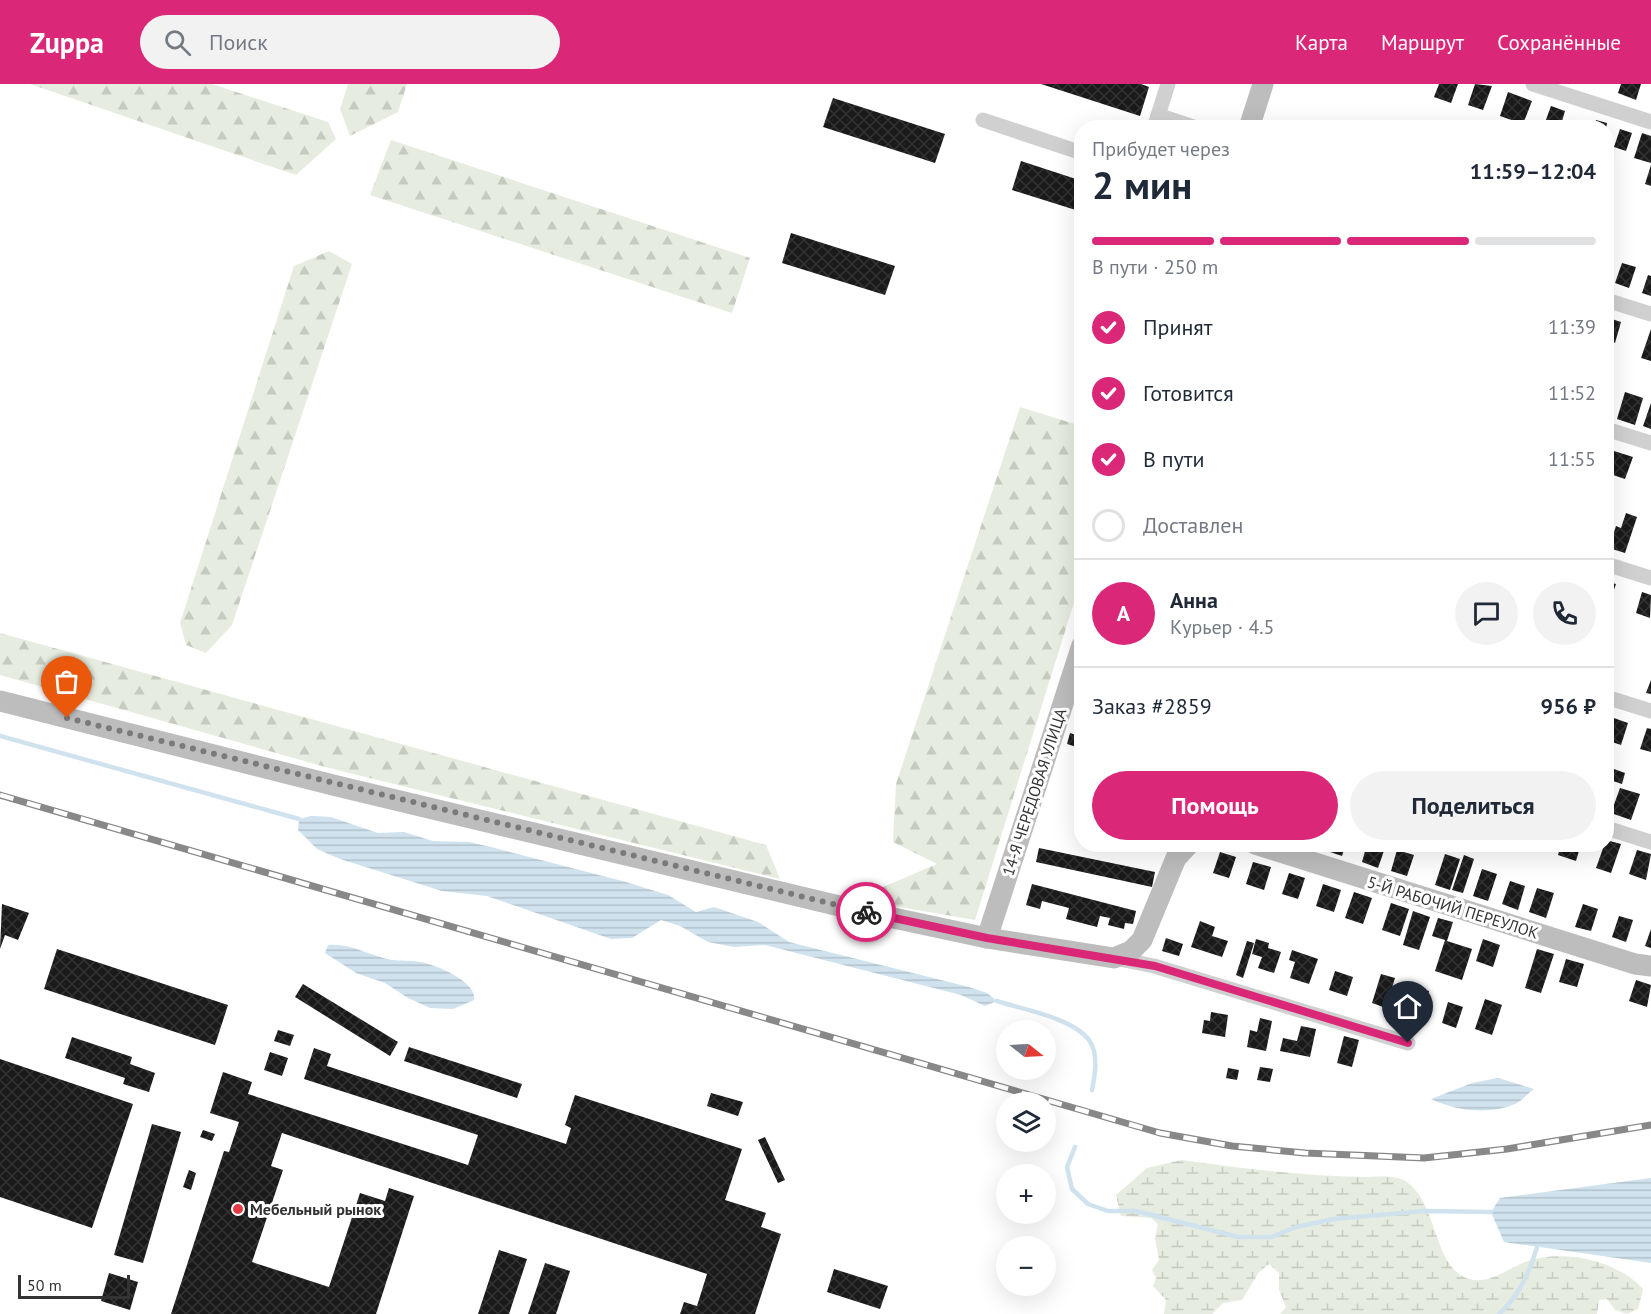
<!DOCTYPE html>
<html lang="ru">
<meta charset="utf-8">
<style>
:root{--surface:#fff;--page:#f2f2f3;--text:#1f2937;--muted:#747a83;--line:#e0e1e3;--accent:#db2777}
body{margin:0;font-family:"PT Sans",sans-serif;background:var(--page);color:var(--text);height:100vh;display:flex;flex-direction:column;font-size:22px;white-space:nowrap}
*{box-sizing:border-box;margin:0}
p{font-size:20px;color:var(--muted)}
.icon{flex:none;width:33px;height:33px;fill:none;stroke:currentColor;stroke-width:2;stroke-linecap:round;stroke-linejoin:round}
.map{position:relative;flex:1;overflow:hidden}
.drawer{position:absolute;left:1074px;top:36px;width:540px;height:732px;display:flex;flex-direction:column;background:var(--surface);border-radius:24px;box-shadow:0 6px 24px #0002}
.drawer>*{flex:none}
.needle{width:39px;rotate:108deg}
.tools{position:absolute;left:996px;top:936px;display:grid;gap:12px}
.tools a{display:grid;place-items:center;width:60px;height:60px;border-radius:50%;background:var(--surface);box-shadow:0 6px 24px #0002;font-size:30px}
.scale{position:absolute;left:18px;bottom:15px;width:112px;box-sizing:border-box;padding-left:6px;border:3px solid #333;border-top:0;font-size:16px;line-height:21px;white-space:nowrap;color:#333;-webkit-text-stroke:4px #fff;paint-order:stroke}
.pin{position:absolute;display:grid;place-items:center;width:51px;height:51px;color:#fff;margin:-62px -26px;border-radius:50% 50% 50% 0;rotate:-45deg;box-shadow:0 0 6px #0007}
.pin .icon{rotate:45deg}
.courier{position:absolute;display:grid;place-items:center;width:60px;height:60px;margin:-30px;border:4px solid #db2777;border-radius:50%;background:#fff;color:#222;box-shadow:0 2px 8px #0007}
.overview em{font-style:normal;font-weight:800}
.overview div{display:flex;flex-direction:column-reverse}
.overview{display:flex;align-items:center;justify-content:space-between;height:102px;padding:0 18px}
h1{font-size:39px;font-weight:800;line-height:45px}
.bar{display:grid;grid-template-columns:repeat(4,1fr);gap:9px 6px;align-content:center;height:72px;padding:0 18px}
.bar i{height:8px;border-radius:4px;background:var(--line)}
.bar .selected{background:var(--accent)}
.bar p{grid-column:span 4}
.line{display:flex;align-items:center;gap:15px;padding:0 18px;border-top:2px solid var(--line)}
.line div{flex:1}
.round{display:grid;place-items:center;flex:none;width:63px;height:63px;border-radius:32px;background:var(--page)}
ol{padding:0 18px;list-style:none}
li{display:flex;align-items:center;gap:18px;height:66px}
li p{margin-inline-start:auto}
li .icon{padding:6px;border-radius:50%;background:var(--accent);color:#fff;stroke-width:4}
li:last-child{color:var(--muted)}
li i{width:33px;height:33px;border:3px solid var(--line);border-radius:50%}
.primary-button{display:flex;gap:12px;margin-top:auto;padding:12px 18px}
.primary-button a{flex:1;height:69px;border-radius:36px;background:var(--accent);color:#fff;font-size:24px;font-weight:800;line-height:69px;text-align:center}
.primary-button a+a{background:var(--page);color:var(--text)}
header{display:flex;align-items:center;gap:36px;box-sizing:border-box;height:84px;padding:0 30px;background:var(--accent);color:#fff}
header strong{font-size:28px}
nav{display:flex;gap:33px;margin-inline-start:auto;font-size:21px}
.search{width:420px;height:54px;background:var(--page);display:flex;align-items:center;gap:15px;box-sizing:border-box;padding:0 21px;border-radius:33px;color:var(--muted);font-size:22px}
.map>svg:first-child{display:block}
.forest{fill:url(#forest-firs)}
.wetland{fill:url(#wetland-marsh)}
.water{fill:url(#water-rules)}
.lines{fill:none;stroke-linecap:round;stroke-linejoin:round}
.stream{stroke:#cfe2ee;stroke-width:4.5}
.building{fill:url(#building-cross-hatch)}
.street{stroke:#d0d0d0;stroke-width:15}
.secondary{stroke:#bdbdbd;stroke-width:21}
.rail-casing{stroke:#888;stroke-width:7}
.rail{stroke:#fff;stroke-width:4.5;stroke-dasharray:14;stroke-linecap:butt}
.done{stroke:#7a7a7a;stroke-width:6;stroke-dasharray:0 10.8}
.route{stroke:#db2777;stroke-width:8}
.poi-dot{fill:#e63946;stroke:#fff;stroke-width:2}
.labels{text-anchor:middle;stroke-width:6;stroke-linejoin:round;paint-order:stroke}
.street-label{font-size:16px;fill:#333;stroke:#fff}
.poi-label{font-size:16px;font-weight:bold;fill:#333;stroke:#fff;text-anchor:start}
</style>
<header>
<strong>Zuppa</strong>
<div class="search"><svg class="icon" aria-label="search" viewBox="0 0 24 24"><circle cx="10" cy="10" r="6"/><path d="M15 15l6 6"/></svg>Поиск</div>
<nav><a>Карта</a><a>Маршрут</a><a>Сохранённые</a></nav>
</header>
<div class="map">
<svg width="1651" height="1230" viewBox="0 0 1651 1230">
<defs>
<pattern id="forest-firs" width="22" height="20" patternUnits="userSpaceOnUse" patternTransform="scale(1.5)"><rect width="22" height="20" fill="#e6ecdf"/><path d="M5 1l3.5 6h-7zM16 11l3.5 6h-7z" fill="#c6cbc0"/></pattern>
<pattern id="wetland-marsh" width="20" height="14" patternUnits="userSpaceOnUse" patternTransform="scale(1.5)"><rect width="20" height="14" fill="#e6ecdf"/><path d="M1 5h8M5 5V1M11 12h8M15 12V8" fill="none" stroke="#c6cbc0"/></pattern>
<pattern id="water-rules" width="6" height="5" patternUnits="userSpaceOnUse" patternTransform="scale(1.5)"><rect width="6" height="5" fill="#cfe2ee"/><path d="M0 2.5h6" fill="none" stroke="#b2c2cd"/></pattern>
<pattern id="building-cross-hatch" width="8" height="8" patternUnits="userSpaceOnUse" patternTransform="scale(1.5)"><rect width="8" height="8" fill="#1a1a1a"/><path d="M0 0l8 8M0 8l8-8" fill="none" stroke="#333"/></pattern>
</defs>
<rect width="100%" height="100%" fill="#fff"/>
<g class="forest">
<path d="M30 0H212L328 38 336 55 296 91Z"/>
<path d="M348 0H407L398 28 350 52 340 25Z"/>
<path d="M391 56 750 174 732 229 370 111Z"/>
<path d="M329 167 352 180 232 541 206 569 186 561 180 539 294 182Z"/>
<path d="M1020 323 1081 342V496L975 836 865 817 869 809 937 780 893 758 896 700Z"/>
<path d="M0 549 766 761 780 795 329 684 0 591Z"/>
</g>
<path class="wetland" d="M1181 1076C1241 1084 1302 1092 1363 1093 1376 1093 1396 1090 1407 1098 1438 1120 1433 1184 1469 1195 1489 1201 1507 1185 1525 1178 1562 1164 1617 1176 1643 1205L1638 1225 1627 1230 1615 1226 1607 1215 1599 1216 1597 1230H1280L1286 1223 1279 1206V1189L1269 1180 1259 1188 1242 1216 1223 1219 1212 1230H1164L1166 1216 1153 1202 1156 1194 1152 1186 1159 1176 1155 1154 1158 1140 1151 1134 1121 1132 1116 1111 1147 1084Z"/>
<g class="water">
<path d="M311 732 331 733 378 749 404 748 433 757 469 758 491 763 626 798 668 811 696 828 714 823 758 838 789 858 969 903 987 909 997 917 985 922 961 911 765 861 734 863 708 858 680 842 661 836 632 854 611 855 487 812 442 807 340 775 317 765 298 746 299 735Z"/>
<path d="M328 861C351 859 370 872 392 876 401 877 411 876 420 878 435 880 478 898 474 916L453 925 430 924 408 914 385 899 356 889 325 869Z"/>
<path d="M1498 994 1534 1005C1528 1009 1522 1017 1515 1020 1489 1031 1456 1027 1431 1015L1472 999Z"/>
<path d="M1651 1094V1179L1504 1158 1491 1128 1500 1114Z"/>
</g>
<g class="lines">
<g class="stream">
<path d="M0 652 299 735"/>
<path d="M997 917C1022 925 1073 934 1089 956 1099 970 1095 991 1092 1006"/>
<path d="M1075 1063 1067 1083 1072 1105 1088 1120 1108 1127H1136L1238 1153H1272L1296 1143 1334 1135 1424 1127 1491 1128"/>
<path d="M1499 1230C1520 1211 1529 1189 1537 1163"/>
</g>
</g>
<g class="building">
<path d="M1041 0H1141L1149 3 1140 32Z"/>
<path d="M1439 0H1458L1451 19 1434 13Z"/>
<path d="M1475 0 1492 2 1483 26 1468 21Z"/>
<path d="M1621 0H1641L1636 16 1618 9Z"/>
<path d="M1508 8 1532 17 1523 40 1500 32Z"/>
<path d="M833 14 945 50 935 79 823 43Z"/>
<path d="M1551 22 1565 27 1560 44H1543Z"/>
<path d="M1596 36 1607 39 1606 44H1594Z"/>
<path d="M1620 45 1632 49 1626 67 1614 63Z"/>
<path d="M1642 49 1651 52V79L1634 74Z"/>
<path d="M1021 77 1082 97V128L1012 106Z"/>
<path d="M1651 81V102L1645 100Z"/>
<path d="M791 149 895 182 885 211 782 179Z"/>
<path d="M1622 179 1636 183 1629 204 1615 199Z"/>
<path d="M1648 191 1651 192V212L1642 209Z"/>
<path d="M1606 233 1621 238 1615 259 1606 256Z"/>
<path d="M1651 245V277L1641 274Z"/>
<path d="M1625 308 1643 314 1635 341 1617 335Z"/>
<path d="M1651 319V345L1643 342Z"/>
<path d="M1614 367 1633 373 1625 395 1607 389Z"/>
<path d="M1626 429 1637 433 1625 469 1609 464 1616 442 1621 444Z"/>
<path d="M1606 497 1616 500 1611 514 1606 512Z"/>
<path d="M1642 508 1651 511 1650 534 1636 529Z"/>
<path d="M1651 596V610L1646 609Z"/>
<path d="M1611 633 1628 639 1621 661 1606 656Z"/>
<path d="M1647 644 1651 645V668L1640 665Z"/>
<path d="M1070 649 1082 653 1080 664 1067 660Z"/>
<path d="M1614 685 1625 689 1622 700 1610 696Z"/>
<path d="M1620 704 1640 710 1631 736 1611 729Z"/>
<path d="M1606 756 1621 760 1611 789 1596 784Z"/>
<path d="M1329 760H1346L1342 772 1327 767Z"/>
<path d="M1367 760 1386 761 1378 784 1362 778Z"/>
<path d="M1561 760H1581L1576 777 1558 771Z"/>
<path d="M1039 764 1155 788 1152 803 1036 778Z"/>
<path d="M1397 766 1414 771 1407 792 1391 787Z"/>
<path d="M1637 766 1651 770 1646 796 1629 790Z"/>
<path d="M1220 768 1236 773 1229 794 1213 789Z"/>
<path d="M1445 770 1460 775 1450 806 1435 801Z"/>
<path d="M1464 771 1474 775 1463 809 1452 806Z"/>
<path d="M1253 778 1271 783 1264 806 1246 800Z"/>
<path d="M1482 785 1497 790 1488 817 1473 812Z"/>
<path d="M1289 789 1305 794 1298 815 1282 810Z"/>
<path d="M1510 797 1525 802 1518 826 1502 820Z"/>
<path d="M1032 800 1136 827 1133 840 1125 839 1124 845 1108 841 1110 834 1100 832 1097 843 1066 835 1069 824 1042 817 1040 825 1026 821Z"/>
<path d="M1323 800 1341 806 1334 828 1316 822Z"/>
<path d="M1537 804 1554 809 1546 834 1529 828Z"/>
<path d="M1354 808 1372 814 1363 840 1345 834Z"/>
<path d="M1391 819 1409 825 1400 852 1382 846Z"/>
<path d="M2 820 29 829 18 856 5 851 0 865Z"/>
<path d="M1583 820 1598 825 1591 847 1575 843Z"/>
<path d="M1413 827 1430 833 1419 866 1403 861Z"/>
<path d="M1619 832 1633 836 1626 858 1612 853Z"/>
<path d="M1438 834 1453 838 1447 857 1472 865 1462 896 1435 887 1445 856 1432 852Z"/>
<path d="M1200 837 1215 843 1212 852 1228 857 1222 873 1191 863Z"/>
<path d="M1651 845V864L1645 862Z"/>
<path d="M1166 854 1183 860 1179 872 1162 867Z"/>
<path d="M1256 855 1269 859 1268 864 1281 868 1274 889 1258 884 1262 873 1252 870Z"/>
<path d="M1483 855 1500 861 1493 883 1476 877Z"/>
<path d="M1247 857 1254 859 1243 894 1236 891Z"/>
<path d="M57 865 228 921 215 961 44 905Z"/>
<path d="M1537 865 1554 870 1541 909 1525 904Z"/>
<path d="M1292 866 1318 875 1309 900 1290 894 1295 878 1289 876Z"/>
<path d="M1566 875 1584 880 1577 903 1559 898Z"/>
<path d="M1335 887 1353 893 1347 912 1329 906Z"/>
<path d="M1381 890 1395 894 1386 924 1372 919Z"/>
<path d="M1636 896 1651 901 1647 923 1629 917Z"/>
<path d="M303 900 398 958 390 972 295 913Z"/>
<path d="M1412 902 1429 907 1420 934 1403 929Z"/>
<path d="M1485 915 1502 921 1492 951 1475 945Z"/>
<path d="M1448 918 1463 923 1456 944 1442 939Z"/>
<path d="M1211 928 1228 931 1225 953 1202 949 1204 936 1210 937Z"/>
<path d="M1260 934 1272 937 1266 967 1247 963 1250 946 1257 948Z"/>
<path d="M1301 942 1316 945 1310 973 1280 967 1283 954 1297 957Z"/>
<path d="M278 946 294 951 290 962 274 957Z"/>
<path d="M1344 952 1359 956 1352 983 1337 979Z"/>
<path d="M72 953 132 973 130 980 155 989 149 1008 123 1000 125 994 65 974Z"/>
<path d="M409 963 522 1000 517 1014 404 977Z"/>
<path d="M314 964 331 970 327 982 566 1060 571 1044 565 1041 575 1011 742 1065 725 1116 766 1129 761 1143 781 1150 755 1230H680L684 1218 697 1222 707 1190 282 1049 271 1082 283 1086 252 1178 329 1203 360 1109 385 1117 389 1104 414 1112 376 1230H171L224 1067 229 1068 239 1038 210 1029 223 988 252 998 248 1010 468 1081 478 1051 304 995Z"/>
<path d="M270 968 288 974 282 992 264 986Z"/>
<path d="M0 975 133 1020 92 1144 0 1113Z"/>
<path d="M1260 983 1273 985 1270 998 1257 996Z"/>
<path d="M1228 984 1239 986 1237 996 1226 994Z"/>
<path d="M711 1009 743 1018 738 1032 707 1022Z"/>
<path d="M152 1040 181 1048 143 1179 114 1171Z"/>
<path d="M203 1046 215 1050 212 1057 200 1053Z"/>
<path d="M765 1053 785 1096 778 1099 758 1056Z"/>
<path d="M189 1086 196 1089 191 1106 183 1103Z"/>
<path d="M499 1166 527 1175 509 1230H478Z"/>
<path d="M545 1179 570 1187 556 1230H528Z"/>
<path d="M834 1185 888 1202 880 1225 827 1208Z"/>
<path d="M109 1189 138 1198 130 1226 101 1217Z"/>
</g>
<g class="lines">
<g class="street">
<path d="M1533 0 1651 38"/>
<path d="M1158 31 1197 44"/>
<path d="M983 36 1082 69"/>
<path d="M1154 44 1168 0"/>
<path d="M1606 216 1651 230"/>
<path d="M1606 345 1651 359"/>
<path d="M1606 480 1651 494"/>
<path d="M1606 613 1651 627"/>
<path d="M1606 744 1651 758"/>
<path d="M1114 874 1154 882 1408 959"/>
</g>
<g class="secondary">
<path d="M1249 44 1263 0"/>
<path d="M0 617 337 702 856 826 987 854 1114 874 1131 867 1142 856 1176 774 1189 760"/>
<path d="M1255 760 1635 880 1651 882"/>
<path d="M987 854 1082 561"/>
</g>
<defs>
<path id="rail" d="M0 711 1160 1049 1232 1062 1305 1069 1424 1074 1507 1065 1651 1041"/>
</defs>
<use href="#rail" class="rail-casing"/>
<use href="#rail" class="rail"/>
</g>
<g class="lines">
<path class="done" d="M67 634 866 828"/>
<path class="route" d="M866 828 987 854 1155 882 1408 959"/>
</g>
<circle class="poi-dot" cx="238" cy="1125" r="6"/>
<g class="labels">
<g class="street-label">
<text transform="translate(1034 708) rotate(-72)" y="6">14-Я ЧЕРЕДОВАЯ УЛИЦА</text>
<text transform="translate(1453 823) rotate(17)" y="6">5-Й РАБОЧИЙ ПЕРЕУЛОК</text>
</g>
<g class="poi-label">
<text x="250" y="1131">Мебельный рынок</text>
</g>
</g>
</svg>
<div class="tools">
<a><svg class="needle" viewBox="-14 -14 28 28"><path d="M0-13l5 13h-10z" fill="#e53935"/><path d="M0 13l5-13h-10z" fill="#747a83"/></svg></a>
<a><svg class="icon" aria-label="layers" viewBox="0 0 24 24"><path d="M12 4l9 5-9 5-9-5zM3 14l9 5 9-5"/></svg></a>
<a>+</a>
<a>−</a>
</div>
<div class="scale">50 m</div>
<div class="pin" style="left:67px;top:634px;background:#ea580c"><svg class="icon" aria-label="bag" viewBox="0 0 24 24"><path d="M5 8h14l-1 12H6zM9 8a3 3 0 0 1 6 0"/></svg></div>
<div class="pin" style="left:1408px;top:959px;background:#1f2937"><svg class="icon" aria-label="home" viewBox="0 0 24 24"><path d="M3 11l9-7 9 7M6 9v11h12V9"/></svg></div>
<div class="courier" style="left:866px;top:828px"><svg class="icon" aria-label="bike" viewBox="0 0 24 24"><circle cx="6" cy="16" r="4"/><circle cx="18" cy="16" r="4"/><path d="M6 16l4-8h5l3 8M10 8l3 8H6M13 5h3"/></svg></div>
<section class="drawer">
<div class="overview"><div><h1>2 мин</h1><p>Прибудет через</p></div><em>11:59–12:04</em></div>
<div class="bar"><i class="selected"></i><i class="selected"></i><i class="selected"></i><i></i><p>В пути · 250 m</p></div>
<ol>
<li><svg class="icon" aria-label="check" viewBox="0 0 24 24"><path d="M5 12l5 5 9-10"/></svg>Принят<p>11:39</p></li>
<li><svg class="icon" aria-label="check" viewBox="0 0 24 24"><path d="M5 12l5 5 9-10"/></svg>Готовится<p>11:52</p></li>
<li><svg class="icon" aria-label="check" viewBox="0 0 24 24"><path d="M5 12l5 5 9-10"/></svg>В пути<p>11:55</p></li>
<li><i></i>Доставлен</li>
</ol>
<div class="line" style="height:108px"><b class="round" style="background:var(--accent);color:#fff">А</b><div><b>Анна</b><p>Курьер · 4.5</p></div><a class="round"><svg class="icon" aria-label="chat" viewBox="0 0 24 24"><path d="M4 5h16v11H9l-5 4z"/></svg></a><a class="round"><svg class="icon" aria-label="phone" viewBox="0 0 24 24"><path d="M5 4h4l2 5-3 2q2 4 5 5l2-3 5 2v4C11 20 4 13 5 4z"/></svg></a></div>
<div class="line" style="height:78px"><div>Заказ #2859</div><b>956 ₽</b></div>
<div class="primary-button"><a>Помощь</a><a>Поделиться</a></div>
</section>
</div>
